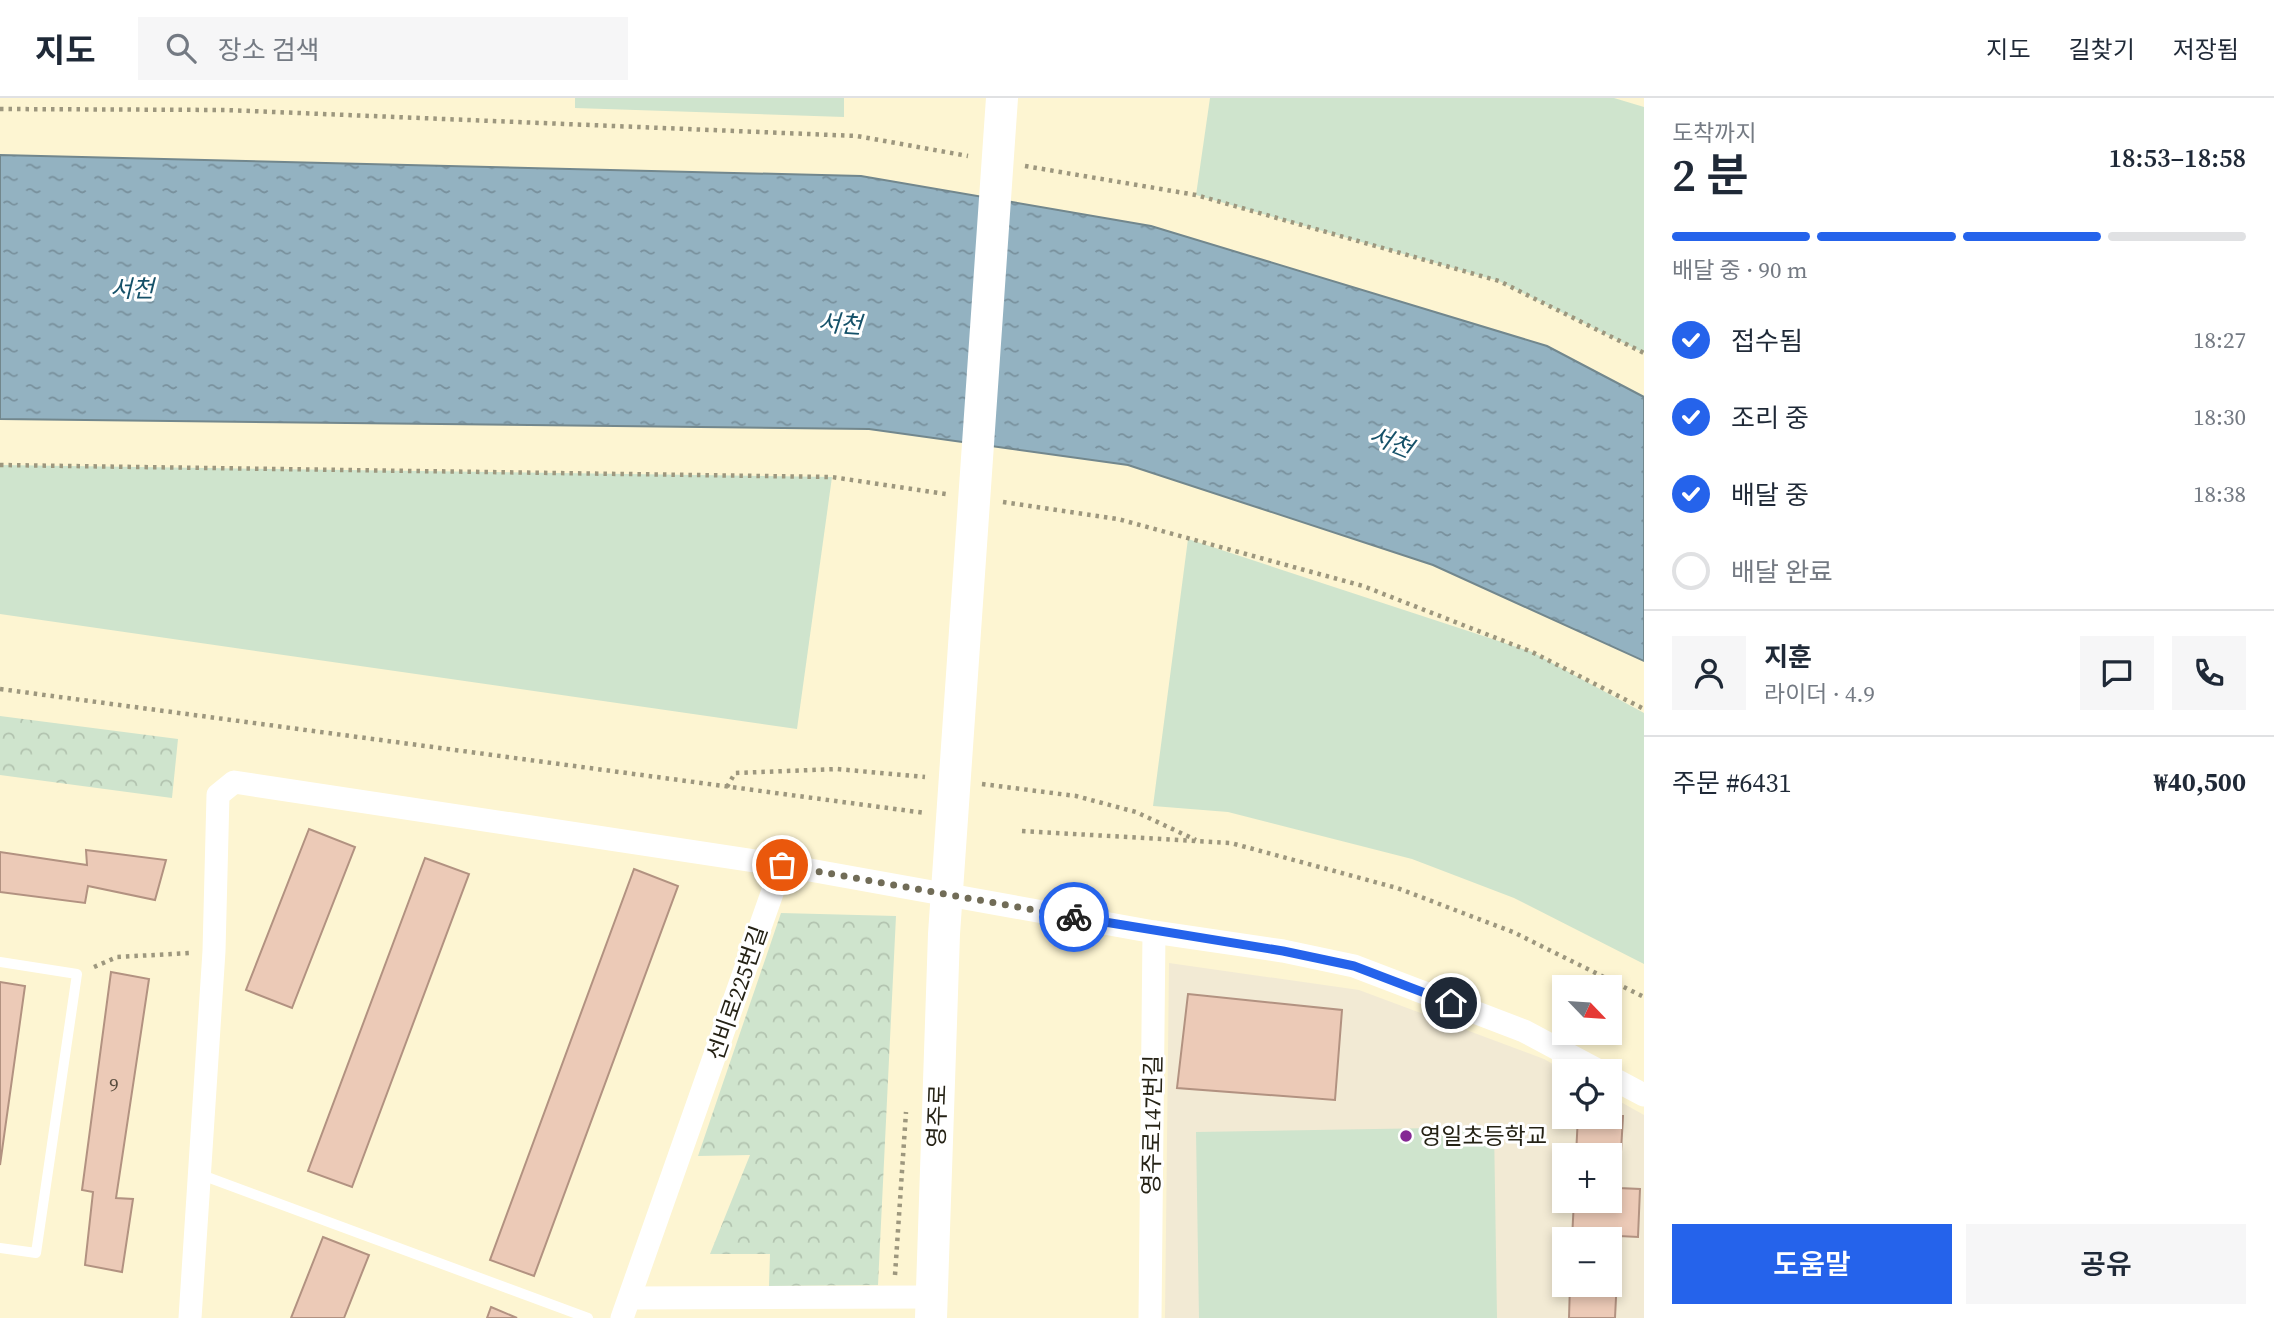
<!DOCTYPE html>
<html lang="ko">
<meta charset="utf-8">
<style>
:root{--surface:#fff;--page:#f6f6f7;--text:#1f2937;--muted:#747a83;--line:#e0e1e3;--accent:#2563eb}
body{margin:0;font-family:"Source Serif 4","Noto Sans KR",serif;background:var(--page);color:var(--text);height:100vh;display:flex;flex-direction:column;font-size:26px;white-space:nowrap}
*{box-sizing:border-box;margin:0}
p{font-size:23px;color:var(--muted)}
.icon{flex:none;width:38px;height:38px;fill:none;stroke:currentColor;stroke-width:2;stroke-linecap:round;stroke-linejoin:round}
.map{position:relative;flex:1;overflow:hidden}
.details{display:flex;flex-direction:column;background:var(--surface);width:630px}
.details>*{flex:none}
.needle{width:46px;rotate:115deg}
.buttons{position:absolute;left:1552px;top:877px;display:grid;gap:14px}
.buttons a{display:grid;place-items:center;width:70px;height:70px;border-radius:0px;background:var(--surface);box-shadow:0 4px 10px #0003;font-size:35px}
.pin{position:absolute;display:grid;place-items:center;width:60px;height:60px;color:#fff;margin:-30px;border:4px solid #fff;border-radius:50%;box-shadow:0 2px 7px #0007}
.courier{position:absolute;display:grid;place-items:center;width:70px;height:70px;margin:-35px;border:5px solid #2563eb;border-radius:50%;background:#fff;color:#222;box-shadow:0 2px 9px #0007}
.headline em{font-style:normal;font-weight:600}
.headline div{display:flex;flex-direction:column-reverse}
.headline{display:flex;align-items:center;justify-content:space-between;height:119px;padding:0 28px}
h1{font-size:46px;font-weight:600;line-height:52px}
.bar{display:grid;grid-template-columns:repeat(4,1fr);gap:10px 7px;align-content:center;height:84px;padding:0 28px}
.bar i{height:9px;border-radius:5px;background:var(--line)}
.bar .selected{background:var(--accent)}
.bar p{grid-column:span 4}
.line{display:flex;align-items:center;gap:18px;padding:0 28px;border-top:2px solid var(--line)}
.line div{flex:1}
.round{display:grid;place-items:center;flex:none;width:74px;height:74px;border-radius:0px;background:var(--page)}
ol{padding:0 28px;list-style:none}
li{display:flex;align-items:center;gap:21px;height:77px}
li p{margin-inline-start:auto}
li .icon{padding:7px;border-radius:50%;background:var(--accent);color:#fff;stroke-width:4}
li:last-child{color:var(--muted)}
li i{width:38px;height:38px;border:4px solid var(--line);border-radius:50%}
.action{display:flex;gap:14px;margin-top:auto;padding:14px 28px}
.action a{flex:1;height:80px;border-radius:0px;background:var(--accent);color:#fff;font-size:28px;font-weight:600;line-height:80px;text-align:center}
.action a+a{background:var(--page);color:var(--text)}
header{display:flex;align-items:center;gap:42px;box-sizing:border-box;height:98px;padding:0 35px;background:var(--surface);border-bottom:2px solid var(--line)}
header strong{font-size:33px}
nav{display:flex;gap:38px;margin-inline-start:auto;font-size:24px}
.search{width:490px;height:63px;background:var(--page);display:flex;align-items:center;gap:18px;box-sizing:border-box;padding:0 24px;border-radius:0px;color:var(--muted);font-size:26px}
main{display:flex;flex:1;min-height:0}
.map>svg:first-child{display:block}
.education{fill:#f2ead4;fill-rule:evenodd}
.green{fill:#cfe4cd}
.park{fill:url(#park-crowns)}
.water{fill:url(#water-ripples);stroke:#72878d;stroke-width:2}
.building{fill:#eccab7;stroke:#b29281;stroke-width:2}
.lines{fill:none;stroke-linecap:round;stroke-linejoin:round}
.path{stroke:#9d977e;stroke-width:4.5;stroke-dasharray:3.5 5;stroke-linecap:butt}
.lane{stroke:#fff;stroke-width:10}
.street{stroke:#fff;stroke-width:23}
.secondary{stroke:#fff;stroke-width:32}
.done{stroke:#716c57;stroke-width:7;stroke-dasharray:0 12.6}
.route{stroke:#2563eb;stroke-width:9}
.poi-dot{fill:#852894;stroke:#fff;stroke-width:2.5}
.labels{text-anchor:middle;stroke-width:6;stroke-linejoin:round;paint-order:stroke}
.number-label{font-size:19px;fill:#574c3e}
.street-label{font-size:23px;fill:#252215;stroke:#fff}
.poi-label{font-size:23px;fill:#252215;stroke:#fff;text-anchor:start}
.water-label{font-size:24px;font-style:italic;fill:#155169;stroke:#fff}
</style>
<header>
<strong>지도</strong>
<div class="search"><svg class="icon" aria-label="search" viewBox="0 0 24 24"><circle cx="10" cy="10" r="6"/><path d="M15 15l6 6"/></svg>장소 검색</div>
<nav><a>지도</a><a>길찾기</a><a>저장됨</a></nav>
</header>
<main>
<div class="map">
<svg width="1644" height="1220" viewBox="0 0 1644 1220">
<defs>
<pattern id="park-crowns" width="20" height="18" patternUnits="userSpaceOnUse" patternTransform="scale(1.75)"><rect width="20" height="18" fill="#cfe4cd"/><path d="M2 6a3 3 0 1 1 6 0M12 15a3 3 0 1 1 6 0" fill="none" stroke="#b2c3af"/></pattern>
<pattern id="water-ripples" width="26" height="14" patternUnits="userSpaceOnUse" patternTransform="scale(1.75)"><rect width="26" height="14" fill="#93b2c1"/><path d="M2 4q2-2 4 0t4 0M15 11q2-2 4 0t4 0" fill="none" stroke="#78909c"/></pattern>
</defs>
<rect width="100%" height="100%" fill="#fdf5d2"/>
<path class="education" d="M1169 865 1359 892 1544 961 1565 973 1564 1018H1610V998L1644 1017V1220H1165ZM1564 1057H1610V1102H1564ZM1564 1141H1610V1186H1564Z"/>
<g class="green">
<path d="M575 0H844V19L575 10Z"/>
<path d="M1210 0H1614L1644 9V255L1499 183 1196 97Z"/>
<path d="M0 367 832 379 797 631 0 516Z"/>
<path d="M1188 441 1532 554 1644 615V866L1514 800 1412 761 1228 714 1153 708Z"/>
<path d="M1494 1029 1497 1220H1199L1196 1034Z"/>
</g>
<g class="park">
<path d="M0 618 178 641 172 700 0 677Z"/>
<path d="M781 815 896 818 878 1187 769 1188 770 1156H710L750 1057 698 1058Z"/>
</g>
<path class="water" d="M0 57 861 78 1151 128 1547 248 1644 299V563L1433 467 1128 367 869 331 0 321Z"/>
<g class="building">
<path d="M309 731 355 749 292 910 246 892Z"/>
<path d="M86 752 166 762 155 802 88 788 85 805 0 794V754L87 767Z"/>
<path d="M425 760 469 776 352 1089 308 1073Z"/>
<path d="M634 771 678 788 534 1178 490 1162Z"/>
<path d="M111 874 149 881 116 1100 133 1101 122 1174 85 1167 93 1094 82 1092Z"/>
<path d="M0 884 25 888 0 1067Z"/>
<path d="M1188 896 1342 912 1335 1002 1177 990Z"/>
<path d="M1578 1018H1623L1619 1090 1640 1091 1638 1139 1619 1138 1615 1220H1569L1570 1186H1610V1141H1572L1574 1102H1610V1057H1576Z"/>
<path d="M323 1139 369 1157 344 1220H291Z"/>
<path d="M491 1209 517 1220H487Z"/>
</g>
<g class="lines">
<g class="path">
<path d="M0 11 226 12 857 38 968 58"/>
<path d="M1025 68 1196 97 1499 183 1644 255"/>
<path d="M0 367 832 379 946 396"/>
<path d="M1003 404 1118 421 1363 488 1532 554 1644 611"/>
<path d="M0 591 925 715"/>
<path d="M982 686 1076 698 1136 714 1196 742"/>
<path d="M727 689 735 675 837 671 925 679"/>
<path d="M1022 733 1231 745 1397 790 1513 834 1644 899"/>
<path d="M94 869 117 859 191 855"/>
<path d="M895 1177 906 1014"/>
</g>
<g class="lane">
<path d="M0 864 77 876 36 1155 0 1150"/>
<path d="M199 1076 588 1220"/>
</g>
<g class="street">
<path d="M1610 979 1644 997"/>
<path d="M630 1200 930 1199"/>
<path d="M190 1220 214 853 218 697 234 684 782 767 1154 834 1283 853 1354 868 1524 933 1599 973"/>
<path d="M622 1220 782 767"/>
<path d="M1150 1220 1154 834"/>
</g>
<path class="secondary" d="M931 1220 944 836 1002 0"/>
</g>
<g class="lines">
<path class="done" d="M782 767 1074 819"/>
<path class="route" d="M1074 819 1283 853 1354 868 1451 905"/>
</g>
<circle class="poi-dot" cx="1406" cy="1038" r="7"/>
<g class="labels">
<g class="number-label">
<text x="114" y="993">9</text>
</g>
<g class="street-label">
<text transform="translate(737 895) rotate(-71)" y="8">선비로225번길</text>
<text transform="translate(937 1018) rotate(-88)" y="8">영주로</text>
<text transform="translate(1152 1027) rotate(-89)" y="8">영주로147번길</text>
</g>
<g class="poi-label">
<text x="1420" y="1046">영일초등학교</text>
</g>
<g class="water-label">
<text x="132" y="199">서천</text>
<text transform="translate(840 226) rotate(4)" y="8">서천</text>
<text transform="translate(1391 344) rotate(22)" y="8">서천</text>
</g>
</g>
</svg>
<div class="buttons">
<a><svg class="needle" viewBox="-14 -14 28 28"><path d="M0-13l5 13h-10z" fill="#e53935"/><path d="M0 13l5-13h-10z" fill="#747a83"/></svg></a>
<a><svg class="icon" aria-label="locate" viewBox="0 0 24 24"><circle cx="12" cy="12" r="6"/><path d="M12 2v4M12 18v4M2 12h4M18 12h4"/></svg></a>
<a>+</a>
<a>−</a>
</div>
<div class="pin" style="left:782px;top:767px;background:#ea580c"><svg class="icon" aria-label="bag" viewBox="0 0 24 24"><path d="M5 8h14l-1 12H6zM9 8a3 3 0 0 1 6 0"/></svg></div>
<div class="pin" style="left:1451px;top:905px;background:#1f2937"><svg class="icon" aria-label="home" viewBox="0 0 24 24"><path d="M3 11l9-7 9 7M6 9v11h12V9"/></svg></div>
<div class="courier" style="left:1074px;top:819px"><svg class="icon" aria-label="bike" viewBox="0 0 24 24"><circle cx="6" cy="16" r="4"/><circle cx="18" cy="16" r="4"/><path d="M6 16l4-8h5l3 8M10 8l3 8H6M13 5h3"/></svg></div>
</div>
<section class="details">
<div class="headline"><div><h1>2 분</h1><p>도착까지</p></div><em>18:53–18:58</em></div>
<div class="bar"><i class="selected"></i><i class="selected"></i><i class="selected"></i><i></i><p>배달 중 · 90 m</p></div>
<ol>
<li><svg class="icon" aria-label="check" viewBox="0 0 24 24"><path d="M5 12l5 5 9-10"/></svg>접수됨<p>18:27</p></li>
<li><svg class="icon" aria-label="check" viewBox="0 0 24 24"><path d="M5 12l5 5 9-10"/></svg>조리 중<p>18:30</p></li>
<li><svg class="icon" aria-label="check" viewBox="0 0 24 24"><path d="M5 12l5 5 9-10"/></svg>배달 중<p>18:38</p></li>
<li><i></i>배달 완료</li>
</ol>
<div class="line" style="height:126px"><a class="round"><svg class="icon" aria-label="person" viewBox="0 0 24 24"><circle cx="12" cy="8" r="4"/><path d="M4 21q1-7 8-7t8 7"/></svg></a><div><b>지훈</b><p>라이더 · 4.9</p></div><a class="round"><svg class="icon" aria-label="chat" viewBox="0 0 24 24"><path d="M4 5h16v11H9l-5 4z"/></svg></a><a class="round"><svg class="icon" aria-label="phone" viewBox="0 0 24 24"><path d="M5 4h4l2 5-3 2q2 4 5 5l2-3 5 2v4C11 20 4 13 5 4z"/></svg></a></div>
<div class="line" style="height:91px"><div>주문 #6431</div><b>₩40,500</b></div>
<div class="action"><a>도움말</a><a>공유</a></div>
</section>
</main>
